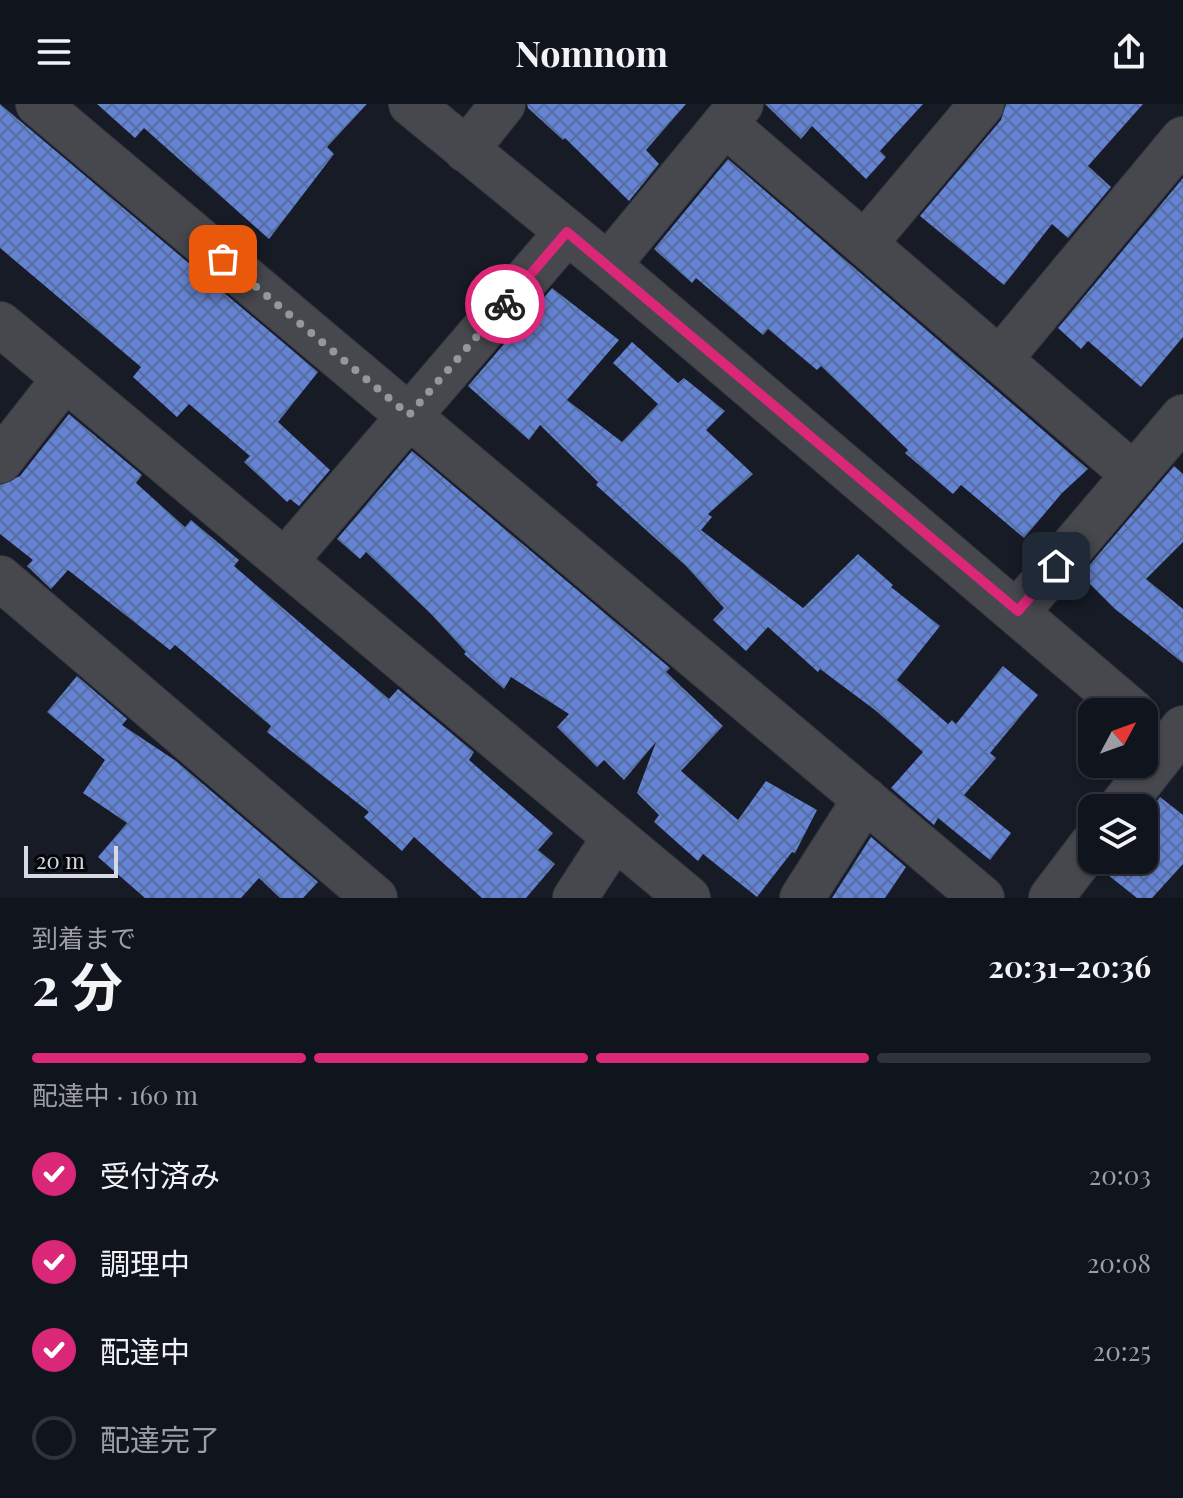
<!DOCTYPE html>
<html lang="ja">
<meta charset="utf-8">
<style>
:root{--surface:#10141c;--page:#1e2129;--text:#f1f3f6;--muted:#9c9ea3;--line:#30333b;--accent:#db2777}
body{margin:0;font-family:"Playfair Display","Noto Sans JP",serif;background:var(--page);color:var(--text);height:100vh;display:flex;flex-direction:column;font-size:30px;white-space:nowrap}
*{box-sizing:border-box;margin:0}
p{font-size:26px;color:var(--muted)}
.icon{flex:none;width:44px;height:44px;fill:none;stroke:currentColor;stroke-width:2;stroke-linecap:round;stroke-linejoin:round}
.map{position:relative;height:794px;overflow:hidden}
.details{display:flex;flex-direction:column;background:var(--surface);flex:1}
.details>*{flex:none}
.needle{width:52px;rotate:49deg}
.fabs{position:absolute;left:1078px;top:594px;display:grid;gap:16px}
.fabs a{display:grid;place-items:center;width:80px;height:80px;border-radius:16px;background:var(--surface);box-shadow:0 2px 6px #0004,0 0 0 2px var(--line);font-size:40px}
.scale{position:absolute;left:24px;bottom:20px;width:94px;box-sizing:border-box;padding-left:8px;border:4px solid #d6dae1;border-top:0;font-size:22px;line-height:28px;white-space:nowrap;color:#d6dae1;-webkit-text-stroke:6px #04060a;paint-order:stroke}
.pin{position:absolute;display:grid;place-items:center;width:68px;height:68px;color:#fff;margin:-34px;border-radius:16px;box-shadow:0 4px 12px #0006}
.courier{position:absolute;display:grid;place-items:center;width:80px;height:80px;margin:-40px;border:6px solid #db2777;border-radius:50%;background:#fff;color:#222;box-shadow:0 2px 10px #0007}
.summary em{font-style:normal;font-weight:700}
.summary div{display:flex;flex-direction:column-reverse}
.summary{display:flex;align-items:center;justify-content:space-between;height:136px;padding:0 32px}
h1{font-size:52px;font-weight:700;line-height:60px}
.bar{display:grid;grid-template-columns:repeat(4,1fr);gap:12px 8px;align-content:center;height:96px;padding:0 32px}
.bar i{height:10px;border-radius:6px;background:var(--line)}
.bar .on{background:var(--accent)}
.bar p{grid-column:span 4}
ol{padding:0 32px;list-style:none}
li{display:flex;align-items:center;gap:24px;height:88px}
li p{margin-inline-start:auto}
li .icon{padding:8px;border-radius:50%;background:var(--accent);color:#fff;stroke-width:4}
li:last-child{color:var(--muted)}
li i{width:44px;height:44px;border:4px solid var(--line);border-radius:50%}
header{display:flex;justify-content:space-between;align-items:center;height:104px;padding:0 32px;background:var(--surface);font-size:36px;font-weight:700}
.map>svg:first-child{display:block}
.building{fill:url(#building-cross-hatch)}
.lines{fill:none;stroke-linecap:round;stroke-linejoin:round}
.minor-casing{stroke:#31363f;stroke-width:46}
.minor{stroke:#46484e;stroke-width:44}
.done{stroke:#93979f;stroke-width:8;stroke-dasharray:0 14.4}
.route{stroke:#db2777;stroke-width:10}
</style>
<header><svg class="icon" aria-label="menu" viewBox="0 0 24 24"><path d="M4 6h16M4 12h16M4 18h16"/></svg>Nomnom<svg class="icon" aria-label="share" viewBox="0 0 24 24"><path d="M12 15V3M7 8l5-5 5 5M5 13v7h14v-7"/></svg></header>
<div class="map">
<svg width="1183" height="794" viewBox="0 0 1183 794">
<defs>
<pattern id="building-cross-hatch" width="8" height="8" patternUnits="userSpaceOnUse" patternTransform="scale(2)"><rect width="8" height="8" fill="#6483d2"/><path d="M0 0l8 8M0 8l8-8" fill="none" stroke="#576ca0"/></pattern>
</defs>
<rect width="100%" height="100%" fill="#161b25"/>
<g class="building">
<path d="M0 0 318 268 278 318 330 366 299 402 290 395 287 398 244 358 250 352 189 300 177 313 133 273 141 263 0 144Z"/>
<path d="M97 0H367L327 43 334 50 269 135 144 24 135 34Z"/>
<path d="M527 0H686L646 46 659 60 629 97 565 34 563 36 528 4Z"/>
<path d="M765 0H923L880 47 886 53 866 75 812 22 801 35Z"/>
<path d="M1006 0H1143L1088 62 1111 83 1068 134 1052 120 1004 181 920 112 1001 16Z"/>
<path d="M728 55 1088 365 1062 389 1024 434 961 381 953 390 905 349 908 346 821 262 817 266 768 225 763 231 696 174 692 179 654 145Z"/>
<path d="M1183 74V233L1141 283 1088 237 1081 245 1058 224Z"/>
<path d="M552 184 619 236 567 296 622 338 658 300 613 259 632 238 678 279 684 274 725 307 706 326 753 370 708 410 712 413 701 426 803 504 858 450 893 481 891 483 940 522 897 576 948 620 952 616 956 620 1003 562 1038 591 990 649 996 654 964 691 1011 729 990 756 938 714 934 721 891 684 923 648 875 606 820 565 818 568 768 523 746 547 713 516 724 504 686 462 596 381 598 378 540 321 529 336 468 282Z"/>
<path d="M69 310 142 371 136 379 185 423 191 416 239 456 234 462 389 595 398 585 474 648 469 656 553 729 538 746 555 760 526 794H482L414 733 402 747 364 713 369 708 267 628 271 622 175 541 170 546 68 466 51 485 27 462 33 456 0 430V381L20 372Z"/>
<path d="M412 347 670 564 666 568 723 622 681 667 738 716 766 677 817 706 795 749 792 748 757 793 703 750 698 757 654 718 659 711 637 689 656 638 624 676 604 656 597 663 557 623 569 610 511 573 504 585 464 550 466 548 431 510 366 448 360 455 337 435Z"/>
<path d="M1174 362 1183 370V438L1146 475 1183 505V559L1115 505 1081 471Z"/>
<path d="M77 572 127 615 122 621 176 657 318 778 303 794H280L259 774 241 794H145L98 753 127 719 83 689 105 656 47 608Z"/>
<path d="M1160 693 1183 711V760L1152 794H1137L1103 767 1111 756H1144V714Z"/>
<path d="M871 733 906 763 885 794H832Z"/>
</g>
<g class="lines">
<defs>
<g id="minor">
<path d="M38 0 982 794"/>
<path d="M411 0 608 161 1133 608"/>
<path d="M725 20 1134 371"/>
<path d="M466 46 503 0"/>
<path d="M865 139 982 0"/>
<path d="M608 161 741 0"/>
<path d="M0 220 688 794"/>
<path d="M1000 255 1183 35"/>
<path d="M0 357 65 274"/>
<path d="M285 457 567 128"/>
<path d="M0 474 375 794"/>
<path d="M1018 507 1183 313"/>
<path d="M1120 704 1183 624"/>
<path d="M575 794 614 734"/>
<path d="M802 794 865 695"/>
<path d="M1051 794 1092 740"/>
</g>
</defs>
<use href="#minor" class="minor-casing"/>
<use href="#minor" class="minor"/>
</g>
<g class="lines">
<path class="done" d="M223 155 409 311 505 200"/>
<path class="route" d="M505 200 567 128 1018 507 1056 462"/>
</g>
</svg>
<div class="fabs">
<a><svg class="needle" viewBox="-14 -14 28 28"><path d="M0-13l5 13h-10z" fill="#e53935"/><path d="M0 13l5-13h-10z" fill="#9c9ea3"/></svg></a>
<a><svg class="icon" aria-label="layers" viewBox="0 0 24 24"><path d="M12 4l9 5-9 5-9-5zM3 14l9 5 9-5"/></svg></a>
</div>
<div class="scale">20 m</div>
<div class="pin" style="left:223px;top:155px;background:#ea580c"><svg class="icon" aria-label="bag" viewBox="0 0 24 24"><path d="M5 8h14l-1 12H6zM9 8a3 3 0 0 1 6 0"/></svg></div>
<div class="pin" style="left:1056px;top:462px;background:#1f2937"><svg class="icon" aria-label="home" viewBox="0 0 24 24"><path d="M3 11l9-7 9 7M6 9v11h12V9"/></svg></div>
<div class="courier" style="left:505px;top:200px"><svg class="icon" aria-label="bike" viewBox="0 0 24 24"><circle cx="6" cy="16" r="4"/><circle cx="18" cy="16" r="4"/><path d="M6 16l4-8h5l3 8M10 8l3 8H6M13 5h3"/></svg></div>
</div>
<section class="details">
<div class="summary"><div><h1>2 分</h1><p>到着まで</p></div><em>20:31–20:36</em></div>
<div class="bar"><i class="on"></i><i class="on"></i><i class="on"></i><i></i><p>配達中 · 160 m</p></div>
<ol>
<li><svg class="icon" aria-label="check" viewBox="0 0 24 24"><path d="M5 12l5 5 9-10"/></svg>受付済み<p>20:03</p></li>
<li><svg class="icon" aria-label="check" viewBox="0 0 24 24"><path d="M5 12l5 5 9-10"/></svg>調理中<p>20:08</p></li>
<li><svg class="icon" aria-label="check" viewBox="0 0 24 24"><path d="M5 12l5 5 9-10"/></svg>配達中<p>20:25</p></li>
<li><i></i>配達完了</li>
</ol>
</section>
